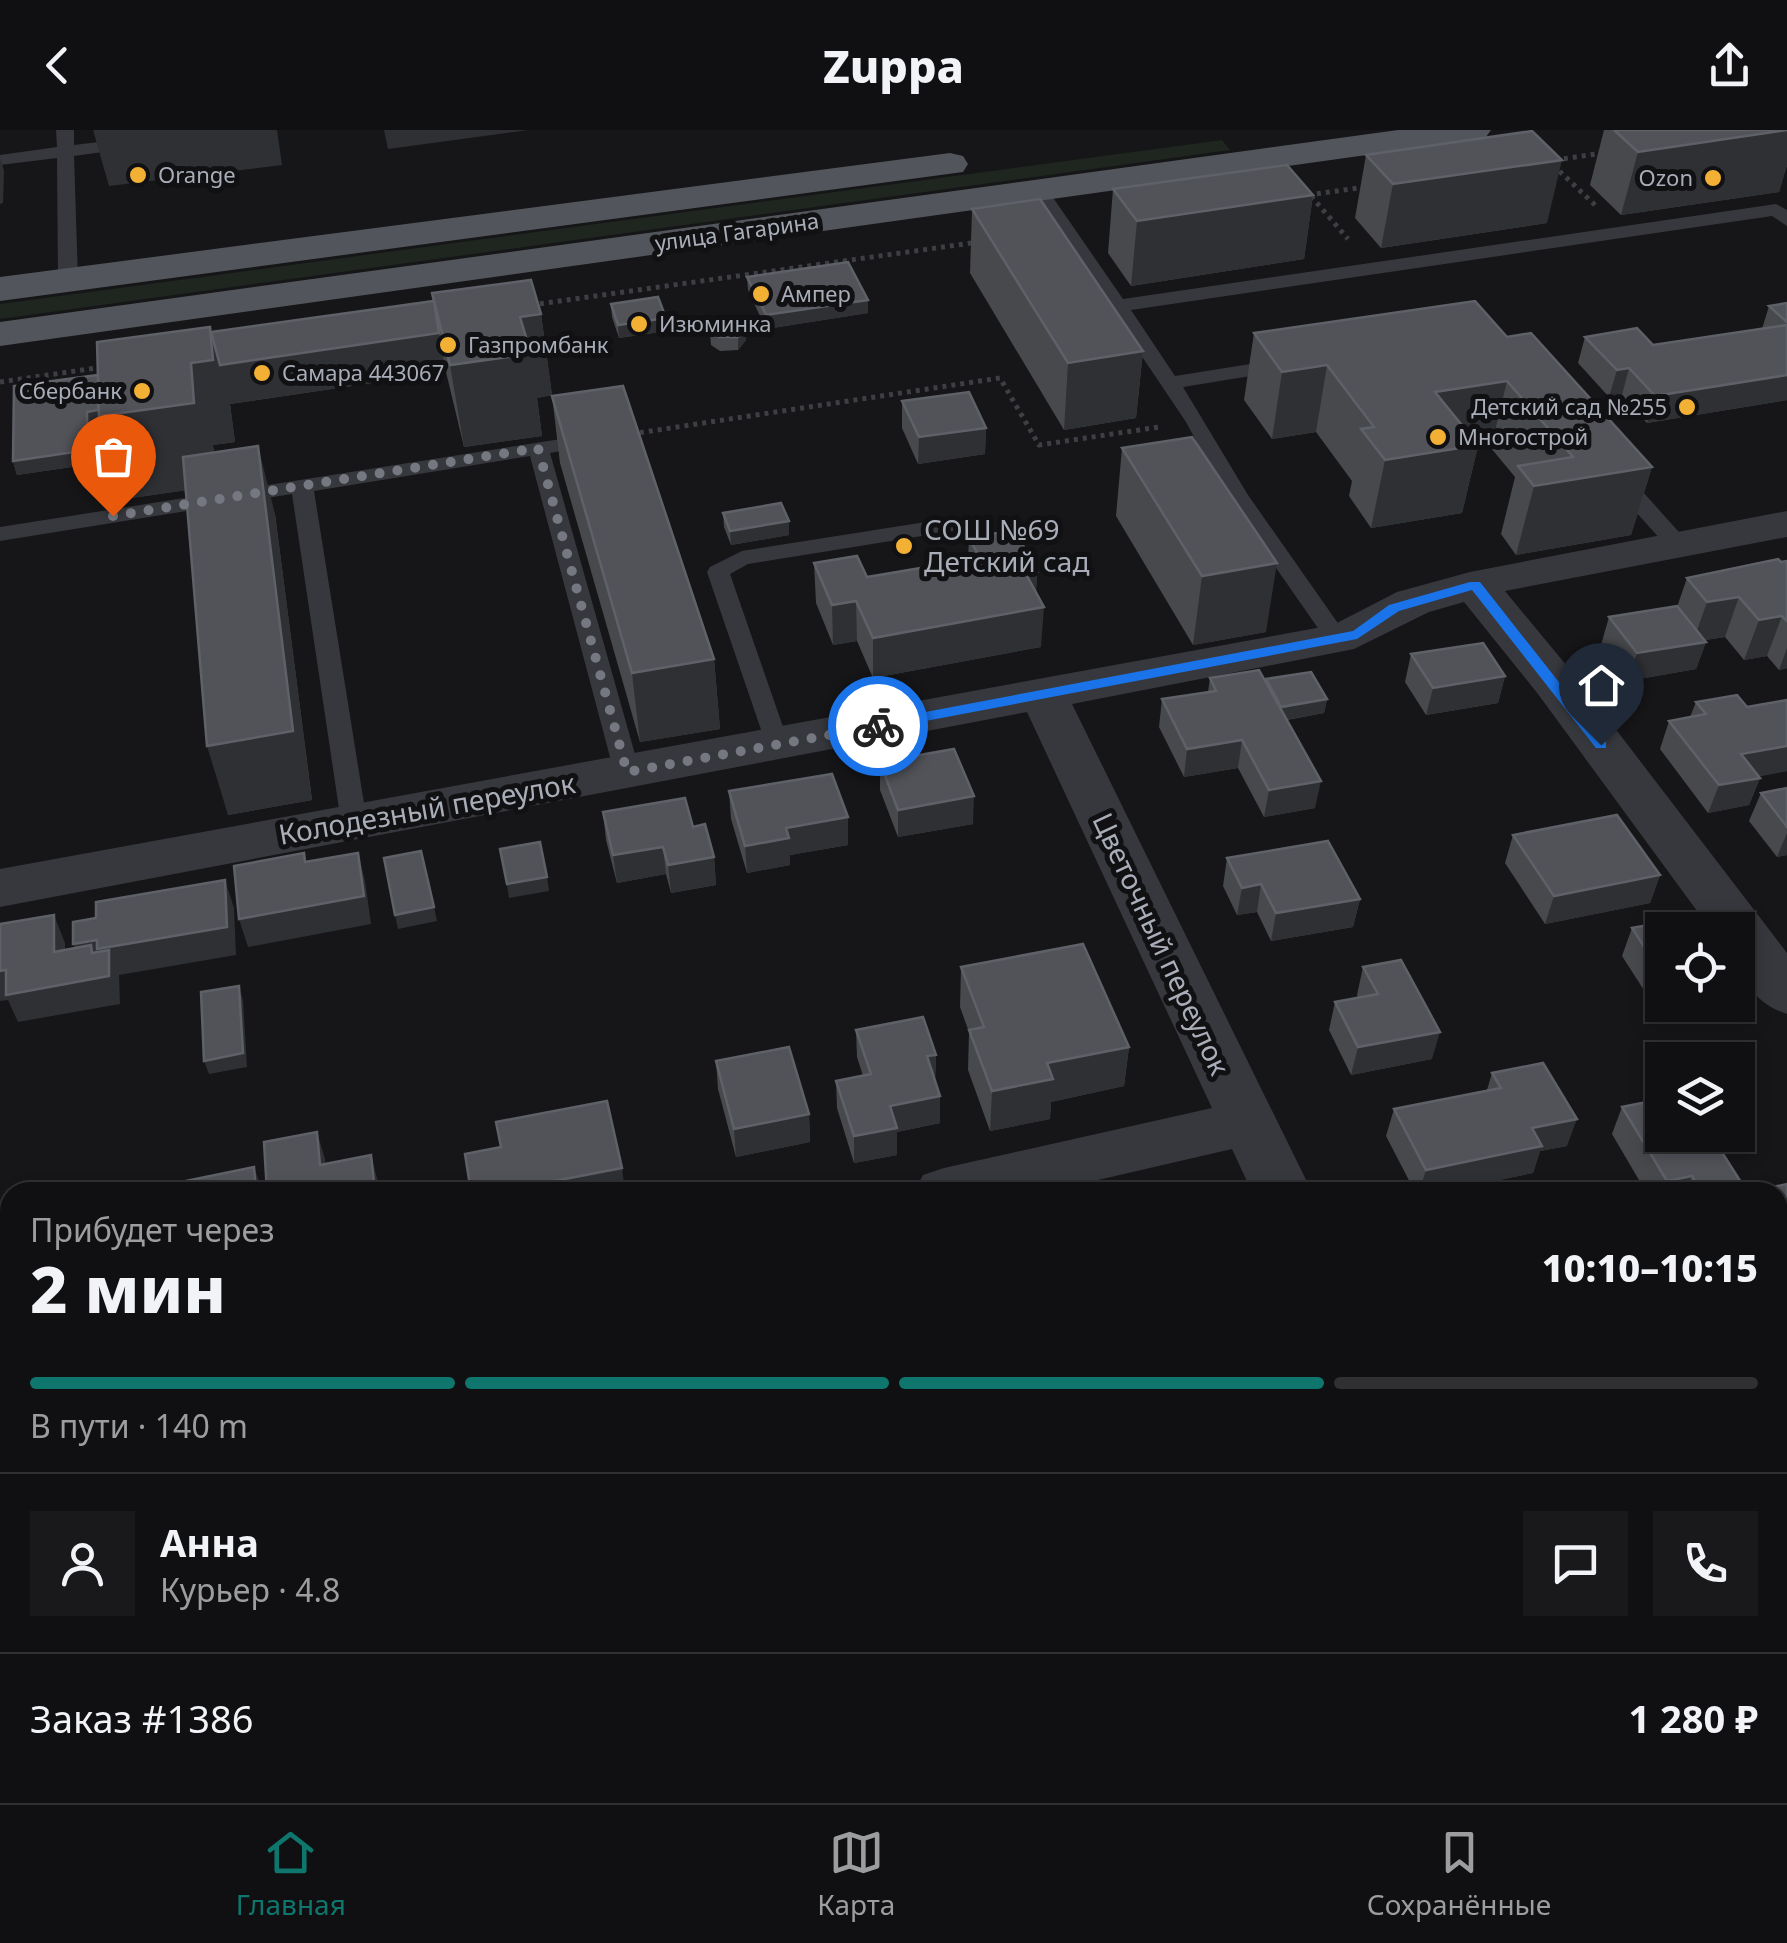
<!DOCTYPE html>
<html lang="ru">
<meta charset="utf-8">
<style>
:root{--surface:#101012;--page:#19191b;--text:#f1f3f6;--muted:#9c9d9f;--line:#303032;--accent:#0f766e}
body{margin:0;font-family:"Noto Sans",sans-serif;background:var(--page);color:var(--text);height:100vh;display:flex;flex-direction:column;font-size:38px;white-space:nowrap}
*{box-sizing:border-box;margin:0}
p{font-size:32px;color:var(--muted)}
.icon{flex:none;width:55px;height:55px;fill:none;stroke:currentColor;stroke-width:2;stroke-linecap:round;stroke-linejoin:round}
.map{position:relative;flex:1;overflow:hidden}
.drawer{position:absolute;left:0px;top:1052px;width:1788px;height:622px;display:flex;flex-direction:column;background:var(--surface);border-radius:30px 30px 0 0;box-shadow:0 5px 15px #0003,0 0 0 2px var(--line)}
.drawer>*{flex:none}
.buttons{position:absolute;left:1645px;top:782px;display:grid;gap:20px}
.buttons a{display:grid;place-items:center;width:110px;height:110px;border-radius:0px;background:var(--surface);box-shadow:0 5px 15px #0003,0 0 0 2px var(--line);font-size:50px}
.pin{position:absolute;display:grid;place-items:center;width:85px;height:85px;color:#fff;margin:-102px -42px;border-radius:50% 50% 50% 0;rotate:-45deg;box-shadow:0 0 10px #0007}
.pin .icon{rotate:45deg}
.courier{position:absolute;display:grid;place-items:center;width:100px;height:100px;margin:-50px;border:8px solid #1a73e8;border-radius:50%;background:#fff;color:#222;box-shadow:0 2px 12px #0007}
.summary em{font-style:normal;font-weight:800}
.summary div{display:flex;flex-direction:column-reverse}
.summary{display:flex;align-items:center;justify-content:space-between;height:170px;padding:0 30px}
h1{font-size:65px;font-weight:800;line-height:75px}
.bar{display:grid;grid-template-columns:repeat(4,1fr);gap:15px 10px;align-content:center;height:120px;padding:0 30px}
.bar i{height:12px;border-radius:8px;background:var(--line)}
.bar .selected{background:var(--accent)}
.bar p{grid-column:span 4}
.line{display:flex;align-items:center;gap:25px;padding:0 30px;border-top:2px solid var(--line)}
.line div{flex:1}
.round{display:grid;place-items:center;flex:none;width:105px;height:105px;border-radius:0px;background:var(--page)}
header{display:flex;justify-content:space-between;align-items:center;height:130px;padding:0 30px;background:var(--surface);font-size:45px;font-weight:800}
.menu{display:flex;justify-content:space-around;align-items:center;height:140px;border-top:2px solid var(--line);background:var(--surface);font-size:28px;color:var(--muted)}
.menu a{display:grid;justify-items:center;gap:5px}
.menu .selected{color:var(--accent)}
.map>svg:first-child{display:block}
.green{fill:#1e261f}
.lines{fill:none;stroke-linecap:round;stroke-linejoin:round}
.path{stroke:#3d3f44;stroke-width:5;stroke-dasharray:4 5;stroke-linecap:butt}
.service{fill:#37383d;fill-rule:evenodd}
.minor{fill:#37383d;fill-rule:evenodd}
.primary{fill:#53555c;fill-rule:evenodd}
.wall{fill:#47494d}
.shaded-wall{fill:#2f3033}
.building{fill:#525359;stroke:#5f6168;stroke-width:2.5}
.route{fill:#1a73e8}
.done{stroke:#757880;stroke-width:10;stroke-dasharray:0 18}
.poi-dot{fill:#f2b134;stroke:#111113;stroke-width:4}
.labels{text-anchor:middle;stroke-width:10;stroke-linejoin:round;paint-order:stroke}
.far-poi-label{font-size:22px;fill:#a8adb8;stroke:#111113;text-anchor:start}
.far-street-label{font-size:22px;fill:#a8adb8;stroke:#111113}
.poi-label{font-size:28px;fill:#a8adb8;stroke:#111113;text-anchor:start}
.street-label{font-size:28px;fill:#a8adb8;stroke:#111113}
</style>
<header><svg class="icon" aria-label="back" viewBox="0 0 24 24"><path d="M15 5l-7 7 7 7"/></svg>Zuppa<svg class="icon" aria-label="share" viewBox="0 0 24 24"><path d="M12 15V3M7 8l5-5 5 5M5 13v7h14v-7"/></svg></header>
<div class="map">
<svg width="1787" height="1673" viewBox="0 0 1787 1673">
<rect width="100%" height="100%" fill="#161618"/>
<path class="green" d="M1222 10 1230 20 0 189V174Z"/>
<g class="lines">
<g class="path">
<path d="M1555 30 1603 23"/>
<path d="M1553 35 1595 75"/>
<path d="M1308 65 1365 57"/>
<path d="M1311 66 1348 109"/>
<path d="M531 175 979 112"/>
<path d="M0 252 103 237"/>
<path d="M631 304 1000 248 1039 315 1159 297"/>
</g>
<g class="service">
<path d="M56 0H74V15L132 8 141 13 132 18 74 26 78 150 68 156 58 150 57 28 0 35V25L57 17Z"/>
<path d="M1039 55 1045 56 1123 169 1776 74 1787 80V96L1772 86 1131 180 1175 246 1282 229 1292 235 1282 241 1183 257 1248 365 1349 509 1337 516 1329 514 1226 366 1186 292 1030 60Z"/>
<path d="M593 304 604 310 600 314 550 323 640 642 627 650 614 642 530 326 314 361 367 692 363 698H345L341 692 292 364 0 411V397Z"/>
<path d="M1618 342 1626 343 1686 410 1689 415 1686 420H1670L1610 353 1607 348 1610 343Z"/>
<path d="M951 388 962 395 959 400 748 434 730 444 789 614 786 620H768L707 442 710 437 742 421Z"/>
</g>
<g class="minor">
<path d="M1787 381V407L1505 461 1572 542 1787 823V884C1746 871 1738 839 1738 800H1711L1538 564 1464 472 1429 482 1354 519 1072 574 1312 1062H1252L1232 1019 1046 1062H914L923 1045 944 1038 1212 978 1027 582 0 777V739L1333 495 1397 462 1470 442Z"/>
<path d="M10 1249V1307L0 1309V1251Z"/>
<path d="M1556 1665H1631L1635 1673H1559Z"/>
</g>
<g class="primary">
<path d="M1398 0H1491L1486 7 1474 10 0 216V192Z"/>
<path d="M950 23 963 26 968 34 963 42 0 171V147Z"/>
</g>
</g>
<g class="wall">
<path d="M1604 0H1787V35L1779 62 1621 85 1590 55Z"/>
<path d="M1366 25 1547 93 1381 118 1355 88Z"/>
<path d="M1113 59 1313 65 1304 129 1131 156 1108 123Z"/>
<path d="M972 79 1143 221 1136 288 1064 300 970 143Z"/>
<path d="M747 147 868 170V183L766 199 748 160Z"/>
<path d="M434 171 541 184 552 265 537 268 542 306 464 317 446 242 230 274 235 312 213 315 214 323 275 384 312 670 228 685 186 360 125 369 101 294 91 295 92 334 17 345 13 331 98 245 211 202Z"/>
<path d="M1787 173V270L1647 293 1622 265 1609 267 1578 233 1585 207 1653 215 1762 199 1769 176Z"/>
<path d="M611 174 667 201 619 208 612 187Z"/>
<path d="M745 197 746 210 738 220 720 221 711 215 710 202Z"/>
<path d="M1254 203 1507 207 1652 337 1631 405 1516 425 1501 404 1515 347 1491 318 1477 320 1462 383 1371 398 1349 366 1352 351 1316 302 1272 309 1244 270Z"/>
<path d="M552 266 714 529 720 599 640 612 560 333Z"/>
<path d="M902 271 986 298 985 324 918 334 902 298Z"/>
<path d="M1122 318 1266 502 1193 515 1116 386Z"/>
<path d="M723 383 789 405 731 415 724 397Z"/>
<path d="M969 408 1037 442 1036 462 1041 517 873 548 857 511 833 515 816 473 814 433 867 447 968 430Z"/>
<path d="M1787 431V538L1779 540 1767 526 1744 530 1725 507 1705 510 1706 512 1696 539 1628 551 1601 515 1609 487 1677 477 1687 448Z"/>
<path d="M1411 524 1505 546 1498 573 1426 585 1405 552Z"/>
<path d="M1210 548 1265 551 1266 549 1327 569 1324 583 1287 590 1315 678 1264 687 1238 638 1184 647 1159 597 1162 569 1208 562Z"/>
<path d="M1787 570V641L1759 646 1760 648 1749 675 1708 683 1660 619 1669 591 1690 587 1696 572 1747 577Z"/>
<path d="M880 632 973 694 898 707 880 660Z"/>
<path d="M1787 658V725L1777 727 1749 691 1761 663Z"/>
<path d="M729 661 848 715 790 725V735L747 743 731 689Z"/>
<path d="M603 682 693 697 714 727 716 755 671 763 666 744 617 753 606 710Z"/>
<path d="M1513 705 1660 745 1650 773 1545 794 1505 733Z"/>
<path d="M1227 728 1360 769 1353 797 1271 811 1257 782 1237 785 1223 756Z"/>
<path d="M1632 798 1662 800V875H1697L1658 882 1622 826Z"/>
<path d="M961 837 1129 917 1124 956 1051 972 1050 989 990 1001 968 940 969 902 960 877Z"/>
<path d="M1363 837 1432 929 1351 945 1329 900 1335 872 1358 868 1357 865Z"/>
<path d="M856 900 936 925 935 951 940 993 897 1002V1025L854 1033 837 978 836 951 863 946 857 927Z"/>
<path d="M716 931 809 984 810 1012 736 1027 718 959Z"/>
<path d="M1492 943 1567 1016 1540 1021 1533 1043 1440 1062H1415L1386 1006 1394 979 1487 960Z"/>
<path d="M1622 977 1742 1062H1646L1612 1004Z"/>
<path d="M1787 1054V1146L1778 1148V1062H1757L1759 1060Z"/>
<path d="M838 1665H987L990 1673H840Z"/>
<path d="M1041 1665H1175L1173 1673H1043Z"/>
</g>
<g class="shaded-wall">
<path d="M93 0H277L282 35 109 56Z"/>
<path d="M384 0H528L388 19Z"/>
<path d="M1787 0V35L1779 62 1621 85 1638 22Z"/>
<path d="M0 27 4 41 3 73 0 74Z"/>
<path d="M1562 30 1547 93 1381 118 1393 54Z"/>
<path d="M1313 65 1304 129 1131 156 1137 91Z"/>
<path d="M868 170V183L766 199V185Z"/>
<path d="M541 184 552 265 537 268 542 306 464 317 450 235 520 187Z"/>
<path d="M666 188 667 201 619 208 618 195Z"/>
<path d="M210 197 220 235 439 203 446 242 230 274 235 312 213 315 217 356 125 369 101 294 91 295 92 334 17 345 13 331 87 282 191 233Z"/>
<path d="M745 197 746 210 738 220V207Z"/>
<path d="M1143 221 1136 288 1064 300 1068 233Z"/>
<path d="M1327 235 1316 302 1272 309 1282 242Z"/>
<path d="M1629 238 1622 265 1609 267 1617 240Z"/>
<path d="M1787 245V270L1647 293 1655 266Z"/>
<path d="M1507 251 1491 318 1477 320 1462 383 1371 398 1385 330 1435 262Z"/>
<path d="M986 298 985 324 918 334 919 307Z"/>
<path d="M258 316 275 384 312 670 228 685 207 616Z"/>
<path d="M1652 337 1631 405 1516 425 1534 356Z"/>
<path d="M789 391V405L731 415 730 401Z"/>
<path d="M1277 433 1266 502 1193 515 1202 446Z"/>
<path d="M1037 442 1035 479 1044 477 1041 517 873 548V508L1026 444Z"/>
<path d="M1739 467 1725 507 1693 512 1707 472Z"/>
<path d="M856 471 857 511 833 515 832 475Z"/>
<path d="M1782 486 1767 526 1744 530 1759 490Z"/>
<path d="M1706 512 1696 539 1628 551 1637 523Z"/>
<path d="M1787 518V538L1779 540Z"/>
<path d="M714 529 720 599 640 612 632 543Z"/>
<path d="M1505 546 1498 573 1426 585 1433 558Z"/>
<path d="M1327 569 1324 583 1279 591 1281 577Z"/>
<path d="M1242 610 1238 638 1184 647 1187 619Z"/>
<path d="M1787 616V641L1731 652 1741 624Z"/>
<path d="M1760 648 1749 675 1708 683 1719 655Z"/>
<path d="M1321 651 1315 678 1264 687 1269 660Z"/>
<path d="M974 666 973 694 898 707V680Z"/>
<path d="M848 687V715L790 725V735L747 743 745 716 786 698Z"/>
<path d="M1787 703V725L1777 727Z"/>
<path d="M663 717 666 744 617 753 613 725Z"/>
<path d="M358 723 365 751 371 794 248 817 239 789Z"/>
<path d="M714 727 716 755 671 763 668 735Z"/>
<path d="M1660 745 1650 773 1545 794 1554 766Z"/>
<path d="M547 747 549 761 509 768 507 754Z"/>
<path d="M225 750 234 778 236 825 119 845 120 874 18 892 8 870 0 871V841H85L73 814Z"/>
<path d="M1261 754 1257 782 1237 785 1242 758Z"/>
<path d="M1360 769 1353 797 1271 811 1276 783Z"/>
<path d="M434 777 437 791 398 799 395 785Z"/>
<path d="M54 785 65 813V849L54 822Z"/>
<path d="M239 856 243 870 247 937 209 944 204 931Z"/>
<path d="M1662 871V875H1697L1658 882Z"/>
<path d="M1440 902 1432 929 1351 945 1358 917Z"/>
<path d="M1129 917 1124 956 1051 972 1050 989 990 1001 992 961 1047 933Z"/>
<path d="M936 925 935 952 927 926Z"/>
<path d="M940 966V993L897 1002V1025L854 1033V1006L890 976Z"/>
<path d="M809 984 810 1012 736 1027 734 999Z"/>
<path d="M1577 989 1567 1016 1540 1021 1533 1043 1440 1062H1419L1426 1040 1532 998Z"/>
<path d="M317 1002 325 1029 328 1062 320 1035Z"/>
<path d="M371 1025 378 1052 380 1062H375Z"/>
<path d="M254 1037 263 1062H256Z"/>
<path d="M622 1038 625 1062H497Z"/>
<path d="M1692 1046 1685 1062H1662L1667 1051Z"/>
<path d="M1744 1057 1742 1062H1719Z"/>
<path d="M1787 1131V1146L1778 1148Z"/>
<path d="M4 1450 10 1489 0 1491V1451Z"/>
<path d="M10 1596V1612L0 1599Z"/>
<path d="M1787 1624V1642L1778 1645V1627Z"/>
<path d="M1148 1665H1175L1173 1673H1118Z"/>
</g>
<g class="building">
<path d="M1614 0H1787L1638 22Z"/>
<path d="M1532 1 1562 30 1393 54 1366 25Z"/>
<path d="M1287 35 1313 65 1137 91 1113 59Z"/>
<path d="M1040 69 1143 221 1068 233 972 79Z"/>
<path d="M848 132 868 170 766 185 747 147Z"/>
<path d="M531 150 541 184 520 187 531 224 450 235 432 163Z"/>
<path d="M658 167 666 188 618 195 611 174Z"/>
<path d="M434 171 439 203 220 235 211 202Z"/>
<path d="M1475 171 1507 207 1531 203 1652 337 1534 356 1518 336 1573 327 1507 251 1435 262 1478 315 1385 330 1361 299 1374 297 1327 235 1282 242 1254 203Z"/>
<path d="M1787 173V192L1769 176Z"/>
<path d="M734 190 745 197 738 207H719L710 202 716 192Z"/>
<path d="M1787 195V245L1655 266 1629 238 1617 240 1585 207 1637 198 1653 215Z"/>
<path d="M210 197 213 230 191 233 194 273 99 286 97 212Z"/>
<path d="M98 245V280L87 282 88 320 13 331 14 256Z"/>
<path d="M623 256 714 529 632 543 552 266Z"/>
<path d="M969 262 986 298 919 307 902 271Z"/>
<path d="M1192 307 1277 433 1202 446 1122 318Z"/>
<path d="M258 316 293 601 207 616 183 327Z"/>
<path d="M781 373 789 391 730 401 723 383Z"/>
<path d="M1015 400 1037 442 1026 444 1044 477 873 508 856 471 832 475 814 433 857 426 867 447 980 428 969 408Z"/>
<path d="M1778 429 1781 432 1787 431V491L1782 486 1759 490 1739 467 1707 472 1687 448Z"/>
<path d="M1677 476 1706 512 1637 523 1609 487Z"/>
<path d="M1483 513 1505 546 1433 558 1411 524Z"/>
<path d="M1259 540 1321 651 1269 660 1242 610 1187 619 1162 569 1216 561 1210 548Z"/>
<path d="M1311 542 1327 569 1281 577 1266 549Z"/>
<path d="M1737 565 1747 577 1787 570V616L1741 624 1760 648 1719 655 1669 591 1706 584 1696 572Z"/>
<path d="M954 619 974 666 898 680 880 632Z"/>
<path d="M832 644 848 687 786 698 789 708 745 716 729 661Z"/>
<path d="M1787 658V697L1761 663Z"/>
<path d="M685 668 693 697 705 694 714 727 668 735 663 717 613 725 603 682Z"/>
<path d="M1617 685 1660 745 1554 766 1513 705Z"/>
<path d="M1328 711 1360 769 1276 783 1261 754 1242 758 1227 728Z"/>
<path d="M540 712 547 747 507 754 500 719Z"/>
<path d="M421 721 434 777 395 785 384 728Z"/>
<path d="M304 723 305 732 358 723 364 766 239 789 234 736Z"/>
<path d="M225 750 227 797 97 819V810L73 814V792L96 788V772Z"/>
<path d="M54 785V822L91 815 92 823 109 820V846L6 865V840L0 841V794Z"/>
<path d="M1682 789 1690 800H1662V845L1632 798Z"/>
<path d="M1083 814 1129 917 1047 933 1053 949 992 961 969 900 984 897 961 837Z"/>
<path d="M1401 830 1440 902 1358 917 1335 872 1378 864 1363 837Z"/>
<path d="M239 856 243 923 204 931 201 862Z"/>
<path d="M923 887 936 925 927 926 940 966 890 976 897 998 854 1006 836 951 871 944 856 900Z"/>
<path d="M789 917 809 984 734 999 716 931Z"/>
<path d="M1543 933 1577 989 1532 998 1542 1016 1426 1040 1394 979 1501 958 1492 943Z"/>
<path d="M1662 969V1005H1711L1744 1057 1719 1062H1702L1692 1046 1667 1051 1622 977Z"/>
<path d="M607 971 622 1038 497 1062H471L465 1024 501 1017 496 992Z"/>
<path d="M317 1002 320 1035 371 1025 375 1062H267L264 1012Z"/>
<path d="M254 1037 256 1062H132Z"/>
<path d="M1787 1054V1114L1778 1099V1062H1760L1759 1060Z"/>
<path d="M10 1313V1596L0 1598 4 1450 0 1451V1315Z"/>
<path d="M1787 1498V1624L1778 1627V1500Z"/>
<path d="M712 1665H755L757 1673H682Z"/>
<path d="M843 1665H987L990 1673H845Z"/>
<path d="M1051 1665H1148L1118 1673H1053Z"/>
</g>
<path class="route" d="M1470 452H1480L1606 612V618H1596L1472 460 1399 481 1357 509 878 600 870 596 878 591 1353 501 1389 475Z"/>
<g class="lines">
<path class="done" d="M113 386 538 318 627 642 878 596"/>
</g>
<g class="poi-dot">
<circle cx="138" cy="45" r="10"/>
<circle cx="1713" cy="48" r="10"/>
<circle cx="761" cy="164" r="10"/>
<circle cx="639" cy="194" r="10"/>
<circle cx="448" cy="215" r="10"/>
<circle cx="262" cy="243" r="10"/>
<circle cx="142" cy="261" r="10"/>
<circle cx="1687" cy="277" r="10"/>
<circle cx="1438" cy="307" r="10"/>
<circle cx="904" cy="416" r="10"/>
</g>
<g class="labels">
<g class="far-poi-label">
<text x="158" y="53">Orange</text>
<text x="1693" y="56" text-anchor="end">Ozon</text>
<text x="781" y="172">Ампер</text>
<text x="659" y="202">Изюминка</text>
<text x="468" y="223">Газпромбанк</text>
<text x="282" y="251">Самара 443067</text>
<text x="122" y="269" text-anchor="end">Сбербанк</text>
<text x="1667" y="285" text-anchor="end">Детский сад №255</text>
<text x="1458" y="315">Многострой</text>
</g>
<g class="far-street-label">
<text transform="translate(737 102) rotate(-8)" y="8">улица Гагарина</text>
</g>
<g class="poi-label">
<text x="924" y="410">СОШ №69<tspan x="924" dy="32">Детский сад</tspan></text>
</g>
<g class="street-label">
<text transform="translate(427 679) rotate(-10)" y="10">Колодезный переулок</text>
<text transform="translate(1161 814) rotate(65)" y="10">Цветочный переулок</text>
</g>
</g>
</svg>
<div class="buttons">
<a><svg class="icon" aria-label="locate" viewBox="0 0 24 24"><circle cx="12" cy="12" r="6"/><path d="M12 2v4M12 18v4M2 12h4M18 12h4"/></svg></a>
<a><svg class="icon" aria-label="layers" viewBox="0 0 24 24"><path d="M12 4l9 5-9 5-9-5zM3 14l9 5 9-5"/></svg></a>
</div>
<div class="pin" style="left:113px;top:386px;background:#ea580c"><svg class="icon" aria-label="bag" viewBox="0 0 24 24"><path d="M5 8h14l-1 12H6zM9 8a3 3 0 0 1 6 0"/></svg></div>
<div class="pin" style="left:1601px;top:615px;background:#1f2937"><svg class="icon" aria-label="home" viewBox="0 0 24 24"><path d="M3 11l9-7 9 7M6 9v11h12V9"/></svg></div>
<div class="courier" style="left:878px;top:596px"><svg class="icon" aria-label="bike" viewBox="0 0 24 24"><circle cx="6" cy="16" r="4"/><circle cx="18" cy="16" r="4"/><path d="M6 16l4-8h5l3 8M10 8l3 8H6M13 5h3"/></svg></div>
<section class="drawer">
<div class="summary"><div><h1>2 мин</h1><p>Прибудет через</p></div><em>10:10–10:15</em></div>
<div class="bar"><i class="selected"></i><i class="selected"></i><i class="selected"></i><i></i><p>В пути · 140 m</p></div>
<div class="line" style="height:180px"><a class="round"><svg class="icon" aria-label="person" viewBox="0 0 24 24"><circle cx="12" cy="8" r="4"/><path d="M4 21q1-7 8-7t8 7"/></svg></a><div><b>Анна</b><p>Курьер · 4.8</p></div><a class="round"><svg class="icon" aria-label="chat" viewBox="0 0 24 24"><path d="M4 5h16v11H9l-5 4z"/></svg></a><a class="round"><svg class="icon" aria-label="phone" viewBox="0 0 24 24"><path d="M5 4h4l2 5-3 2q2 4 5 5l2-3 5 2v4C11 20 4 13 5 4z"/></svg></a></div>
<div class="line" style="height:130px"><div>Заказ #1386</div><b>1 280 ₽</b></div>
</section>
</div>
<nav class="menu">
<a class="selected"><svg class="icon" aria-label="home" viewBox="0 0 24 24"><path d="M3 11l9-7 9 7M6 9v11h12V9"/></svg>Главная</a>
<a><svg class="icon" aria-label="map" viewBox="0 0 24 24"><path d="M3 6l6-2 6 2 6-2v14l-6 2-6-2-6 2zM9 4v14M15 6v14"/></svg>Карта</a>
<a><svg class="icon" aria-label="saved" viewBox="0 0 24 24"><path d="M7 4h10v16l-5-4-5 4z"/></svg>Сохранённые</a>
</nav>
